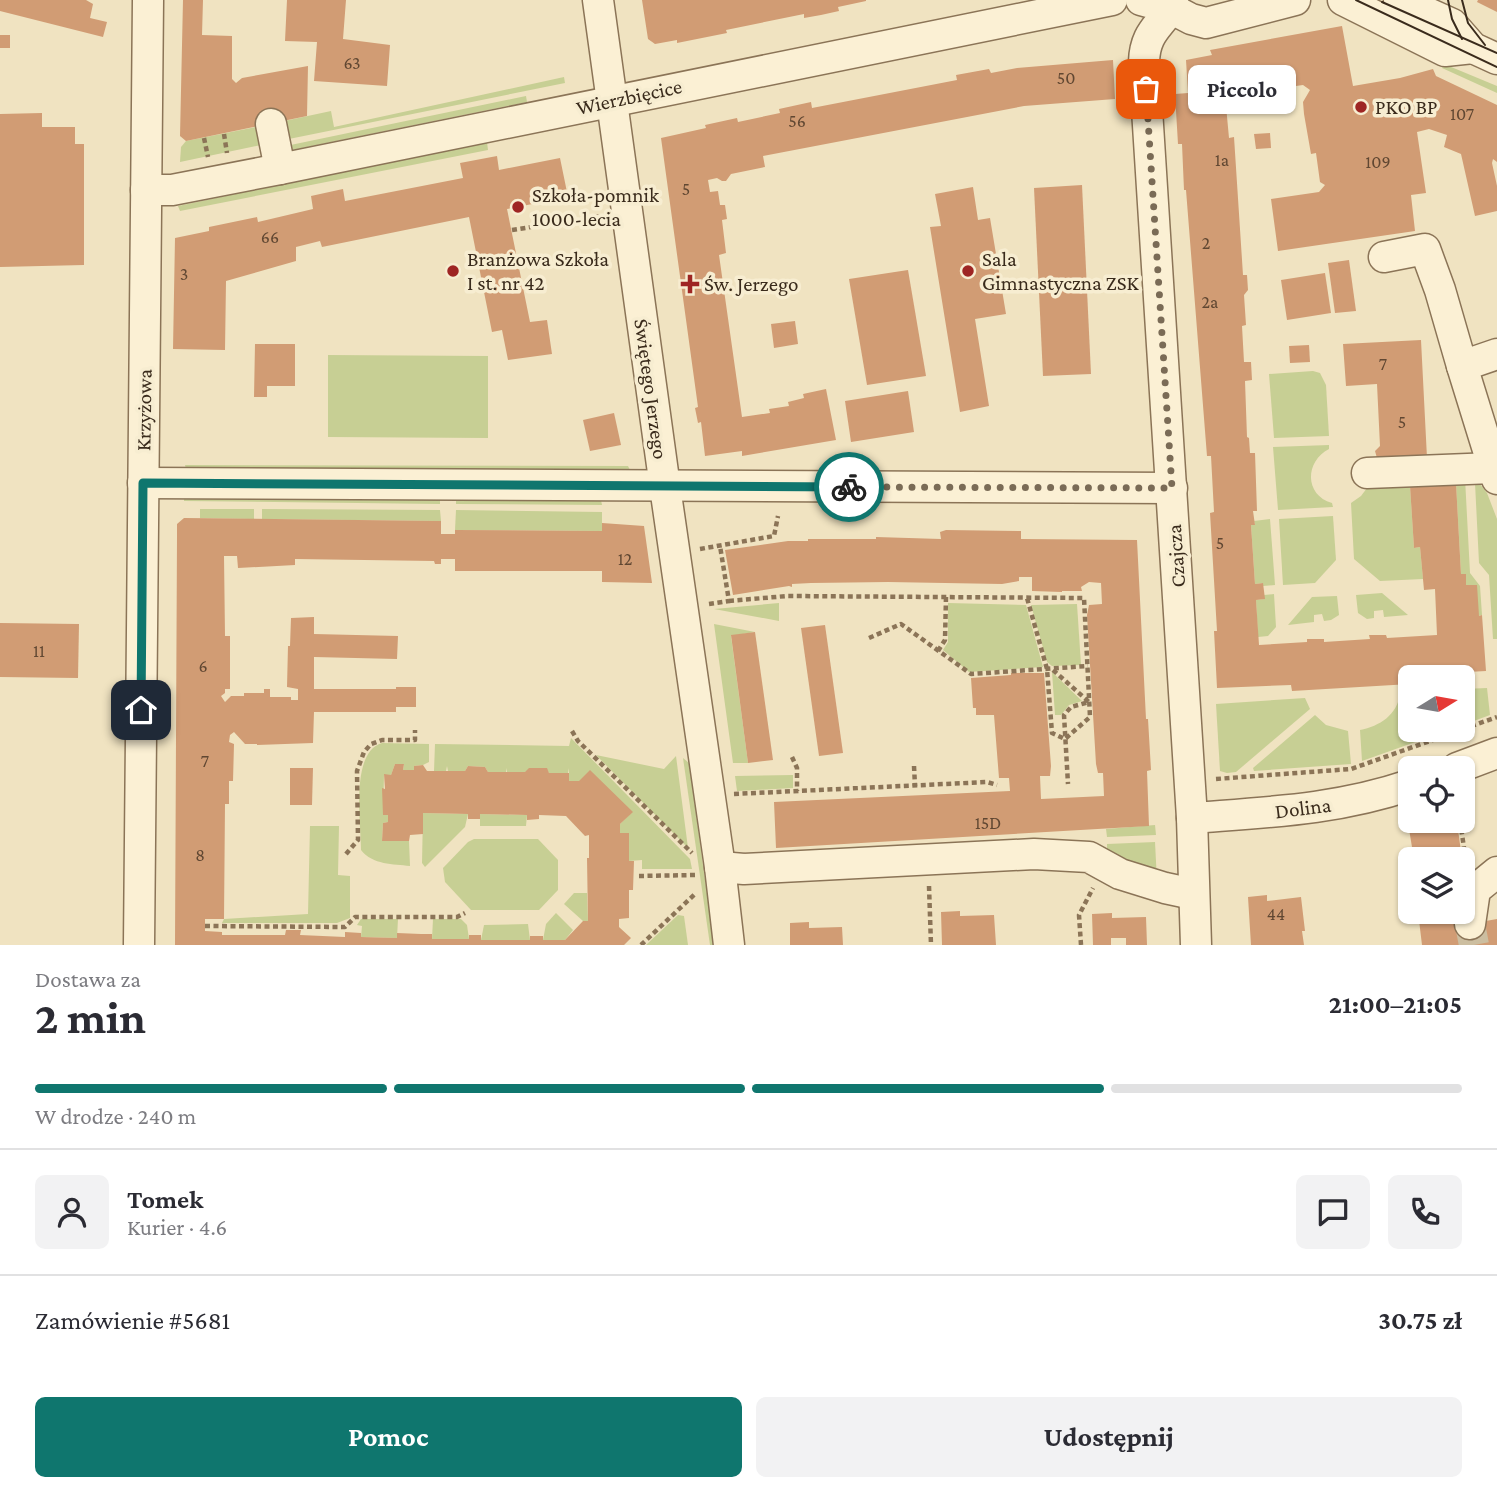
<!DOCTYPE html>
<html lang="pl">
<meta charset="utf-8">
<style>
:root{--surface:#fff;--page:#f2f2f3;--text:#2b2b33;--muted:#7c7c81;--line:#e1e1e2;--accent:#0f766e}
body{margin:0;font-family:"Crimson Pro",serif;background:var(--page);color:var(--text);height:100vh;display:flex;flex-direction:column;font-size:26px;white-space:nowrap}
*{box-sizing:border-box;margin:0}
p{font-size:23px;color:var(--muted)}
.icon{flex:none;width:38px;height:38px;fill:none;stroke:currentColor;stroke-width:2;stroke-linecap:round;stroke-linejoin:round}
.map{position:relative;height:945px;overflow:hidden}
.details{display:flex;flex-direction:column;background:var(--surface);flex:1}
.details>*{flex:none}
.needle{width:46px;rotate:79deg}
.fabs{position:absolute;left:1398px;top:665px;display:grid;gap:14px}
.fabs a{display:grid;place-items:center;width:77px;height:77px;border-radius:10px;background:var(--surface);box-shadow:0 2px 5px #0004;font-size:35px}
.pin{position:absolute;display:grid;place-items:center;width:60px;height:60px;color:#fff;margin:-30px;border-radius:14px;box-shadow:0 4px 10px #0006}
.courier{position:absolute;display:grid;place-items:center;width:70px;height:70px;margin:-35px;border:5px solid #0f766e;border-radius:50%;background:#fff;color:#222;box-shadow:0 2px 9px #0007}
.bubble{position:absolute;height:49px;border-radius:10px;background:var(--surface);box-shadow:0 2px 5px #0004;font-size:23px;font-weight:700;line-height:49px;text-align:center}
.headline em{font-style:normal;font-weight:700}
.headline div{display:flex;flex-direction:column-reverse}
.headline{display:flex;align-items:center;justify-content:space-between;height:119px;padding:0 35px}
h1{font-size:46px;font-weight:700;line-height:52px}
.bar{display:grid;grid-template-columns:repeat(4,1fr);gap:10px 7px;align-content:center;height:84px;padding:0 35px}
.bar i{height:9px;border-radius:5px;background:var(--line)}
.bar .selected{background:var(--accent)}
.bar p{grid-column:span 4}
.line{display:flex;align-items:center;gap:18px;padding:0 35px;border-top:2px solid var(--line)}
.line div{flex:1}
.round{display:grid;place-items:center;flex:none;width:74px;height:74px;border-radius:10px;background:var(--page)}
.action{display:flex;gap:14px;margin-top:auto;padding:14px 35px}
.action a{flex:1;height:80px;border-radius:10px;background:var(--accent);color:#fff;font-size:28px;font-weight:700;line-height:80px;text-align:center}
.action a+a{background:var(--page);color:var(--text)}
.map>svg:first-child{display:block}
.green{fill:#c7cf94}
.building{fill:#d19c74}
.lines{fill:none;stroke-linecap:round;stroke-linejoin:round}
.minor-tunnel{stroke:#ccbea0;stroke-width:30;stroke-dasharray:30 15;stroke-linecap:butt}
.minor-casing{stroke:#8b7457;stroke-width:33}
.path{stroke:#8b7457;stroke-width:4.5;stroke-dasharray:5 3.5;stroke-linecap:butt}
.minor{stroke:#fbf0d4;stroke-width:30}
.tram{stroke:#3a2b1c;stroke-width:2}
.done{stroke:#7a6b56;stroke-width:7;stroke-dasharray:0 12.6}
.route{stroke:#0f766e;stroke-width:9}
.poi-dot{fill:#9e2523;stroke:#f7edd1;stroke-width:2.5}
.labels{text-anchor:middle;stroke-width:7;stroke-linejoin:round;paint-order:stroke}
.number-label{font-size:18px;fill:#604732}
.street-label{font-size:21px;fill:#3a2b1c;stroke:#f7edd1}
.poi-label{font-size:21px;fill:#3a2b1c;stroke:#f7edd1;text-anchor:start}
</style>
<div class="map">
<svg width="1497" height="945" viewBox="0 0 1497 945">
<rect width="100%" height="100%" fill="#f0e3c1"/>
<g class="green">
<path d="M1444 64 1497 86V93L1442 68Z"/>
<path d="M564 77 565 83 279 141 275 123 331 111 334 127Z"/>
<path d="M526 96 527 102 282 152 281 147Z"/>
<path d="M266 125 270 143 180 162 181 147 186 141Z"/>
<path d="M487 142 488 150 180 211 178 206Z"/>
<path d="M328 355 488 356V438L328 437Z"/>
<path d="M1313 371 1320 373 1326 385 1329 436 1274 438 1269 374Z"/>
<path d="M1329 445V449C1305 461 1304 495 1332 503L1333 507 1278 510 1273 447Z"/>
<path d="M185 465 628 466 631 472 186 469Z"/>
<path d="M1465 478 1470 573 1480 586 1482 615 1479 616 1466 585V574H1461L1456 483 1410 486 1414 548 1420 547 1423 579 1380 581 1354 559 1351 503 1361 496 1367 488Z"/>
<path d="M1475 483 1480 484 1487 493 1497 519V639H1493L1489 575 1479 563Z"/>
<path d="M184 499H440V504L184 501Z"/>
<path d="M456 499 601 500 602 505 456 504Z"/>
<path d="M200 509H254V519L200 518Z"/>
<path d="M262 509 440 510 441 521 262 519Z"/>
<path d="M456 510 602 512V531L455 530Z"/>
<path d="M1333 516 1336 560 1315 583 1283 585 1279 519Z"/>
<path d="M1270 519 1275 585 1263 586V583L1255 584 1251 525H1255L1254 521Z"/>
<path d="M1382 593 1408 615 1384 617 1383 610 1374 611V618L1367 619 1358 613 1356 595Z"/>
<path d="M1274 594 1276 627 1268 636 1258 637 1256 600 1264 599V595Z"/>
<path d="M1337 596 1339 615 1331 620 1324 621 1322 614 1314 615V622L1288 625 1312 597Z"/>
<path d="M779 603V621L714 609Z"/>
<path d="M948 603 1026 605 1043 667 969 672 943 650 948 642Z"/>
<path d="M1077 604 1081 665 1052 666 1047 662 1031 605Z"/>
<path d="M714 624 755 632 731 636 748 763H733Z"/>
<path d="M1052 672 1082 701 1069 705 1061 715H1055Z"/>
<path d="M1487 688 1490 715 1463 725V689Z"/>
<path d="M1410 693V730H1449L1362 761 1360 730C1380 726 1397 715 1400 694Z"/>
<path d="M1305 698 1310 709 1236 772 1227 773 1220 771 1216 704Z"/>
<path d="M1315 715 1326 725 1348 731 1351 764 1254 771 1253 768Z"/>
<path d="M571 738 690 859 692 869H642V860L629 861V833H620V824L632 812 579 781H569V768L568 773H549L546 768 525 772H507V768L506 772H488L485 767 468 766 465 771H448L447 766 446 771H434L435 744 569 746Z"/>
<path d="M382 743 429 744V762L423 765 414 766V770H403L404 764H395L391 775H384L383 815H388V822L383 823 382 841H409L410 866C393 864 373 865 361 850 361 823 350 752 382 743Z"/>
<path d="M596 755 664 769 676 756 688 848Z"/>
<path d="M683 758 689 763 714 945H710Z"/>
<path d="M793 775V788L737 791 735 776Z"/>
<path d="M423 813 468 814 465 827 425 867 422 863Z"/>
<path d="M480 814 527 815 526 826H480Z"/>
<path d="M1155 825 1156 835 1107 837 1106 829Z"/>
<path d="M310 826H339L338 875 350 876V918L337 923H222L224 919 308 914Z"/>
<path d="M474 839H538L558 860V890L539 910H471L445 882 443 868 468 842Z"/>
<path d="M1155 842 1157 881 1107 854V844Z"/>
<path d="M574 893H587L588 921H583L564 904Z"/>
<path d="M556 913 573 930 565 940H543L546 924Z"/>
<path d="M678 915 684 916 688 945H646Z"/>
<path d="M361 919H398L397 938 361 937 362 926 357 925Z"/>
<path d="M433 919H461L467 925 469 939H432Z"/>
<path d="M528 924 530 940H481L484 925Z"/>
</g>
<g class="building">
<path d="M0 0H86L93 4 90 18 107 22 103 37 0 11Z"/>
<path d="M183 0H203L202 35 232 36V79L236 83 242 78 308 66 307 116 186 141 180 136Z"/>
<path d="M287 0H346L343 39 390 45 387 86 314 81 317 42 285 41Z"/>
<path d="M642 0H866V1L838 7 839 11 821 15 804 18V14L726 30 727 33 677 43V40L655 44 648 39Z"/>
<path d="M1478 0H1497V12L1477 2Z"/>
<path d="M1342 26 1353 86 1400 78 1433 69 1436 76 1497 105V162L1493 159 1492 163 1497 186V211L1475 216 1461 154 1444 147 1447 135 1429 129 1417 132 1426 193 1411 195 1415 231 1278 251 1271 199 1319 192 1325 185 1320 182 1316 153 1311 154 1304 114 1303 102 1310 90 1303 85 1296 86 1292 84 1225 95 1229 138 1234 137 1243 275H1247L1248 290 1244 295 1246 325 1242 326 1244 362H1251L1252 380 1245 381 1247 437 1249 438 1250 453H1255L1257 511H1253L1255 525H1251L1255 584 1263 583 1265 599 1256 600 1259 645 1307 642V639H1324V642L1370 639 1369 635H1386L1387 638 1437 635 1435 589 1424 590 1420 547 1414 548 1410 486 1456 483 1461 574H1466V585H1477L1479 616 1482 615 1486 671 1468 672V675L1410 677V684L1292 691 1291 685 1217 688 1214 631H1217L1210 513 1214 512 1211 456H1207L1186 190H1184L1182 144H1178L1175 94 1188 93 1186 60 1212 55 1210 50Z"/>
<rect x="0" y="35" width="10" height="13"/>
<path d="M1113 60 1115 99 1024 106 763 156 765 167 731 174 726 181H722L717 178 708 180 710 192 718 191 720 205H725L727 219 722 220 726 253 719 255 742 417 770 413 769 409 789 406 788 402 804 398 803 394 826 389 836 440 742 456V451L705 456 701 422 698 423 695 408 698 407 661 138 706 128 705 125 737 118 738 122 780 113 779 109 811 102 812 108 957 80 956 75 989 69 991 73 1017 68Z"/>
<path d="M42 113V127H75V144H84V265L0 267V114Z"/>
<path d="M1270 133 1271 148 1256 149 1254 134Z"/>
<path d="M497 156 499 170 560 158 568 197 507 209 530 322 547 320 552 354 508 360 502 330 492 332 469 217 322 247 320 241 296 247V261L226 281 225 350 173 349 175 238 209 231V227L257 217 258 222 313 209 311 196 343 189 345 201 463 178 460 163Z"/>
<path d="M1082 185 1091 374 1043 376 1034 188Z"/>
<path d="M973 187 978 220 990 218 1006 314 975 319 989 406 960 412 930 227 941 226 935 194Z"/>
<path d="M1349 260 1356 311 1335 313 1328 263Z"/>
<path d="M908 270 926 376 867 385 849 279Z"/>
<path d="M1325 273 1331 313 1287 320 1281 280Z"/>
<path d="M795 321 798 344 774 348 771 324Z"/>
<path d="M1421 340 1427 458H1377L1375 451 1380 446 1377 384 1346 386 1343 344Z"/>
<path d="M255 344H295V386H267V397H254Z"/>
<path d="M1309 345 1310 362 1290 363 1289 346Z"/>
<path d="M908 391 914 432 851 442 845 401Z"/>
<path d="M614 413 621 445 590 451 583 420Z"/>
<path d="M184 518 441 521V534H455V530L602 531V523L644 526 652 583 602 582V571H455V559H441V564H435L434 561 295 559V565L238 568 237 556H224L225 636H230V689H225V693L221 696 225 702 231 696H244V693H264V689H270V697H291V700H298V689L287 687 288 646H290L291 618 314 617V634L398 636 397 659 314 657V689H396V687H416V707H396V712H314L313 743 257 745V744H245L234 732 230 735 229 742 234 744 233 781H229V804H225L224 919H205V931L222 932V935H285L286 930H301L300 935 345 937V932L361 933V937L397 938V933L421 934H432V939H469V935H481V940H530V936H543V940H565L583 921H588L587 858H589V835L585 836 566 816 539 815V819L527 820V815L480 814V819H468V814L423 813V834L410 835 409 841H382L383 823 388 822V815H383L382 788 385 789 384 774 391 775 395 764H404L403 770H414V766L423 765 427 771H465L468 766 485 767 488 772H525L529 768H547L549 773H569V781H579L590 770 633 812 620 824V833H629V861H634L633 890H629V918L619 919V927L631 938 624 945H175L177 536V524Z"/>
<path d="M946 530 1021 531V539L1137 540 1146 719H1148L1151 770 1147 771 1149 826 776 848 774 802 1010 791 1009 778H999L994 715H976V708H973L971 678 1011 675V673H1044L1051 766 1050 776H1040L1041 799 1104 796 1103 773H1098L1096 764 1087 615 1089 605 1102 604 1101 583 1089 582 1081 587 1082 591H1062V592L1032 591V577H1019V581L1002 584 888 582 811 583 792 584V587L789 586 733 595 725 550 788 541H808V539H876V537L941 539 940 532Z"/>
<path d="M0 623 79 624 78 678 0 677Z"/>
<path d="M825 625 843 753 819 756 801 628Z"/>
<path d="M755 632 773 760 748 763 731 635Z"/>
<path d="M290 768H313L312 805H290Z"/>
<path d="M1457 822 1462 859H1414L1409 829Z"/>
<path d="M1267 895V901L1301 897 1305 931H1302L1304 945H1251L1248 897Z"/>
<path d="M960 911V916L994 915 996 945H942L941 912Z"/>
<path d="M1418 912H1463V925L1497 919V945H1422Z"/>
<path d="M1112 913V918L1146 917 1147 945H1126V938H1111V945H1093L1092 914Z"/>
<path d="M809 922V928L842 927 843 945H790V923Z"/>
</g>
<g class="lines">
<path class="minor-tunnel" d="M1470 924 1474 945"/>
<defs>
<g id="minor">
<path d="M598 0 665 487 720 867 729 945"/>
<path d="M1141 0 1170 8 1191 19 1206 23 1295 0"/>
<path d="M1173 0C1166 25 1145 27 1144 62L1192 818 1196 945"/>
<path d="M1343 0 1445 51 1473 48"/>
<path d="M1399 0 1452 24 1473 48 1497 59"/>
<path d="M271 124 280 169"/>
<path d="M146 190H172L280 169 1112 0"/>
<path d="M1384 257 1425 249 1440 290 1462 366"/>
<path d="M1497 354 1462 366 1497 479"/>
<path d="M1367 473 1493 468"/>
<path d="M143 483 1172 488"/>
<path d="M1457 768 1497 753"/>
<path d="M1192 818C1269 812 1336 810 1410 785"/>
<path d="M720 867 744 869 1034 854 1089 857 1120 874 1165 888 1193 894"/>
<path d="M1470 924 1475 890 1497 872"/>
<path d="M139 945 148 0"/>
</g>
</defs>
<use href="#minor" class="minor-casing"/>
<g class="path">
<path d="M224 134 227 153"/>
<path d="M204 138 208 157"/>
<path d="M512 230 602 216"/>
<path d="M700 549 774 536 778 516"/>
<path d="M729 601 787 596 1084 598 1090 717 1065 739 1052 733 1047 669 1027 598"/>
<path d="M709 604 729 601 720 546"/>
<path d="M869 638 901 624 971 674 1088 666"/>
<path d="M938 651 945 640 946 597"/>
<path d="M1053 670 1089 702 1071 707 1064 715 1068 784"/>
<path d="M1463 729 1497 717"/>
<path d="M572 731 578 741 692 853"/>
<path d="M792 757 797 768V791"/>
<path d="M914 766 915 786"/>
<path d="M1216 779 1351 769 1461 730"/>
<path d="M734 794 987 782 997 785"/>
<path d="M1460 821 1466 861"/>
<path d="M346 854 358 840 357 771 364 752 371 744 382 740H415V730"/>
<path d="M639 876 695 875"/>
<path d="M929 886 931 945"/>
<path d="M205 926 345 927 355 917H457L465 913"/>
<path d="M641 945 696 893"/>
<path d="M1081 945 1079 915 1093 888"/>
</g>
<use href="#minor" class="minor"/>
<g class="tram">
<path d="M1356 0 1497 67"/>
<path d="M1448 0 1452 19 1462 39"/>
<path d="M1462 0 1468 23 1485 45"/>
<path d="M1382 2 1497 53"/>
</g>
</g>
<g class="lines">
<path class="done" d="M849 487 1172 488 1146 89"/>
<path class="route" d="M141 710 143 483 849 487"/>
</g>
<g class="poi-dot">
<circle cx="1361" cy="107" r="7"/>
<circle cx="518" cy="207" r="7"/>
<circle cx="453" cy="271" r="7"/>
<circle cx="968" cy="271" r="7"/>
<path d="M686.5 273.5h7v7h7v7h-7v7h-7v-7h-7v-7h7z"/>
</g>
<g class="labels">
<g class="number-label">
<text x="352" y="69">63</text>
<text x="1066" y="84">50</text>
<text x="1462" y="120">107</text>
<text x="797" y="127">56</text>
<text x="1222" y="166">1a</text>
<text x="1378" y="168">109</text>
<text x="686" y="195">5</text>
<text x="270" y="243">66</text>
<text x="1206" y="249">2</text>
<text x="184" y="280">3</text>
<text x="1210" y="308">2a</text>
<text x="1383" y="370">7</text>
<text x="1402" y="428">5</text>
<text x="1220" y="549">5</text>
<text x="625" y="565">12</text>
<text x="39" y="657">11</text>
<text x="203" y="672">6</text>
<text x="205" y="767">7</text>
<text x="988" y="829">15D</text>
<text x="200" y="861">8</text>
<text x="1276" y="920">44</text>
</g>
<g class="street-label">
<text transform="translate(629 97) rotate(-12)" y="7">Wierzbięcice</text>
<text transform="translate(651 389) rotate(82)" y="7">Świętego Jerzego</text>
<text transform="translate(144 410) rotate(-89)" y="7">Krzyżowa</text>
<text transform="translate(1176 556) rotate(-94)" y="7">Czajcza</text>
<text transform="translate(1303 808) rotate(-7)" y="7">Dolina</text>
</g>
<g class="poi-label">
<text x="1375" y="114">PKO BP</text>
<text x="532" y="202">Szkoła-pomnik<tspan x="532" dy="24">1000-lecia</tspan></text>
<text x="467" y="266">Branżowa Szkoła<tspan x="467" dy="24">I st. nr 42</tspan></text>
<text x="982" y="266">Sala<tspan x="982" dy="24">Gimnastyczna ZSK</tspan></text>
<text x="704" y="291">Św. Jerzego</text>
</g>
</g>
</svg>
<div class="fabs">
<a><svg class="needle" viewBox="-14 -14 28 28"><path d="M0-13l5 13h-10z" fill="#e53935"/><path d="M0 13l5-13h-10z" fill="#7c7c81"/></svg></a>
<a><svg class="icon" aria-label="locate" viewBox="0 0 24 24"><circle cx="12" cy="12" r="6"/><path d="M12 2v4M12 18v4M2 12h4M18 12h4"/></svg></a>
<a><svg class="icon" aria-label="layers" viewBox="0 0 24 24"><path d="M12 4l9 5-9 5-9-5zM3 14l9 5 9-5"/></svg></a>
</div>
<div class="pin" style="left:1146px;top:89px;background:#ea580c"><svg class="icon" aria-label="bag" viewBox="0 0 24 24"><path d="M5 8h14l-1 12H6zM9 8a3 3 0 0 1 6 0"/></svg></div>
<div class="pin" style="left:141px;top:710px;background:#1f2937"><svg class="icon" aria-label="home" viewBox="0 0 24 24"><path d="M3 11l9-7 9 7M6 9v11h12V9"/></svg></div>
<div class="courier" style="left:849px;top:487px"><svg class="icon" aria-label="bike" viewBox="0 0 24 24"><circle cx="6" cy="16" r="4"/><circle cx="18" cy="16" r="4"/><path d="M6 16l4-8h5l3 8M10 8l3 8H6M13 5h3"/></svg></div>
<div class="bubble" style="left:1188px;top:65px;width:108px">Piccolo</div>
</div>
<section class="details">
<div class="headline"><div><h1>2 min</h1><p>Dostawa za</p></div><em>21:00–21:05</em></div>
<div class="bar"><i class="selected"></i><i class="selected"></i><i class="selected"></i><i></i><p>W drodze · 240 m</p></div>
<div class="line" style="height:126px"><a class="round"><svg class="icon" aria-label="person" viewBox="0 0 24 24"><circle cx="12" cy="8" r="4"/><path d="M4 21q1-7 8-7t8 7"/></svg></a><div><b>Tomek</b><p>Kurier · 4.6</p></div><a class="round"><svg class="icon" aria-label="chat" viewBox="0 0 24 24"><path d="M4 5h16v11H9l-5 4z"/></svg></a><a class="round"><svg class="icon" aria-label="phone" viewBox="0 0 24 24"><path d="M5 4h4l2 5-3 2q2 4 5 5l2-3 5 2v4C11 20 4 13 5 4z"/></svg></a></div>
<div class="line" style="height:91px"><div>Zamówienie #5681</div><b>30.75 zł</b></div>
<div class="action"><a>Pomoc</a><a>Udostępnij</a></div>
</section>
